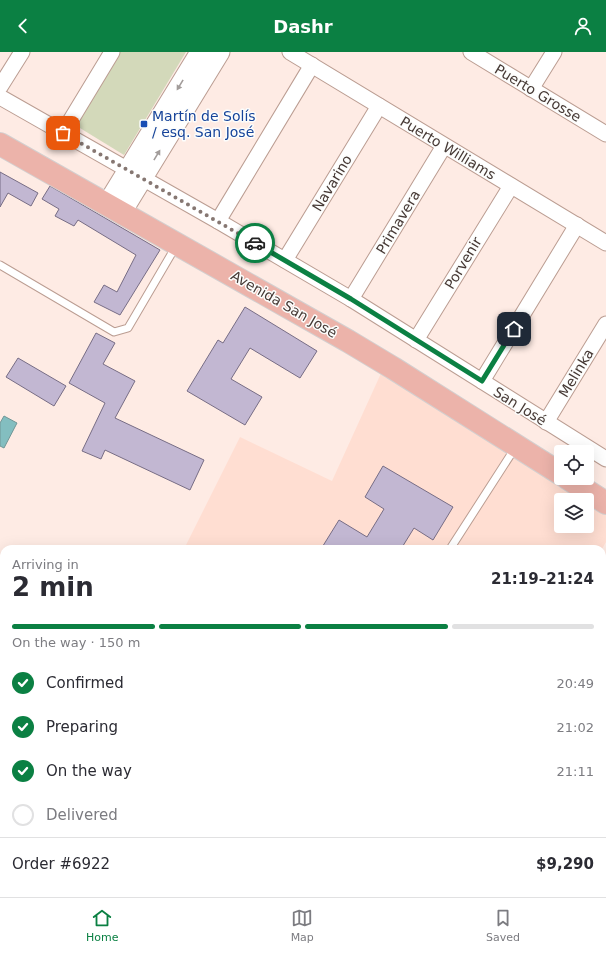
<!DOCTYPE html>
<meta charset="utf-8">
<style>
:root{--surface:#fff;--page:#f7f7f7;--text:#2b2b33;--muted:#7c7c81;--line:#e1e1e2;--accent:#0b8043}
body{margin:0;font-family:"DejaVu Sans",sans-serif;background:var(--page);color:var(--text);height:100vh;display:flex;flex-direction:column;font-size:15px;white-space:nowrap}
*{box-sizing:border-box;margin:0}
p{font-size:13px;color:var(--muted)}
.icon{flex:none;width:22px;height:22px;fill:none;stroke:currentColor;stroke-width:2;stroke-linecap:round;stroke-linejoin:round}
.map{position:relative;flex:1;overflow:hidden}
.panel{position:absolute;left:0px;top:493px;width:606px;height:352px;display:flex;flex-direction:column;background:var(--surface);border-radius:12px 12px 0 0;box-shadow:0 4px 16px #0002}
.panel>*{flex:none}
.tools{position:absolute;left:554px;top:393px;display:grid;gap:8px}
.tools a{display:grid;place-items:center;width:40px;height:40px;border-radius:4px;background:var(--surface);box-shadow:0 4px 16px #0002;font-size:20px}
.pin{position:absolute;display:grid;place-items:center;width:34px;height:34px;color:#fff;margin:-17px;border-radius:8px;box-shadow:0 2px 6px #0006}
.courier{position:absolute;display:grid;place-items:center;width:40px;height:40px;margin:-20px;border:3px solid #0b8043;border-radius:50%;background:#fff;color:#222;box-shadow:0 1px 5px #0007}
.summary em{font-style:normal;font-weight:800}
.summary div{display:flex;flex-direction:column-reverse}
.summary{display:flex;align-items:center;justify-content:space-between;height:68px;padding:0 12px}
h1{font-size:26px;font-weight:800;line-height:30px}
.bar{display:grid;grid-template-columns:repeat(4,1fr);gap:6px 4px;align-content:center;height:48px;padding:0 12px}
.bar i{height:5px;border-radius:3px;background:var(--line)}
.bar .on{background:var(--accent)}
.bar p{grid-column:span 4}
.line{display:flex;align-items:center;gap:10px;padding:0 12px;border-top:1px solid var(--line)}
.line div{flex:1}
ol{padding:0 12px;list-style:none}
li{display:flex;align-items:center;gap:12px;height:44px}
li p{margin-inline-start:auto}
li .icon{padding:4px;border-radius:50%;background:var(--accent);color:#fff;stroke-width:4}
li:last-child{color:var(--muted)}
li i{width:22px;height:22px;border:2px solid var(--line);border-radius:50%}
header{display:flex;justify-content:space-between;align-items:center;height:52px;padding:0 12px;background:var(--accent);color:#fff;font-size:18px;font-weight:800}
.menu{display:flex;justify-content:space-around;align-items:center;height:56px;border-top:1px solid var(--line);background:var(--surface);font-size:11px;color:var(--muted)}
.menu a{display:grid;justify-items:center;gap:2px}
.menu .on{color:var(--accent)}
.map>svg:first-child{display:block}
.built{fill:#ffded2}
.green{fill:#d3d9ba}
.water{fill:#83bec0;stroke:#719696}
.building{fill:#c2b7d2;stroke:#776d85}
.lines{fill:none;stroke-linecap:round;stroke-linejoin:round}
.service-casing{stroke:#bb9d92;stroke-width:9}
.minor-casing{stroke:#bb9d92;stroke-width:17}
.tertiary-casing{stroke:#bb9d92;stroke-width:21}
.primary-casing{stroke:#d3cfcf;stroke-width:24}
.service{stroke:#fff;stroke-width:7}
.minor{stroke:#fff;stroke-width:15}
.tertiary{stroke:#fff;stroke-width:19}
.primary{stroke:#ecb3aa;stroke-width:22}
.oneway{fill:#a29c9a}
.done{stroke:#867772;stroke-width:4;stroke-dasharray:0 7.2}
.route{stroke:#0b8043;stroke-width:5}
.transit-dot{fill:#1a4fb4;stroke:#fcfdfc;stroke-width:1.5}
.labels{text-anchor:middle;stroke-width:3;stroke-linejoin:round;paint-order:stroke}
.street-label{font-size:14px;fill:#463935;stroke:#fcfdfc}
.transit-label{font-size:14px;fill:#164399;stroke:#fcfdfc;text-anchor:start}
</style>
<header><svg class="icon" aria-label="back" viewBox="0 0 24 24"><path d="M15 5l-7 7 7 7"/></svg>Dashr<svg class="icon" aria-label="person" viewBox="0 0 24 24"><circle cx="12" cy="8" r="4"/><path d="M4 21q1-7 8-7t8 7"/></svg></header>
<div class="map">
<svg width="606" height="845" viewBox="0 0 606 845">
<rect width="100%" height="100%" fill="#feebe4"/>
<g class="built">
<path d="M383 317 586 448H561V474H587V449L606 461V490L602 497H184L240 385 332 429Z"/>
<path d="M12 841H378L376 845H10Z"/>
</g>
<path class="green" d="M118 0H186L124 103 75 73Z"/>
<path class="water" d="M4 364 17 371 4 396 0 394V371Z"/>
<g class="building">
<path d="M0 120 38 141 31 154 8 141 0 155Z"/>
<path d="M50 134 160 198 120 263 94 250 104 233 117 240 136 203 78 168 74 174 55 164 59 157 42 147Z"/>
<path d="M245 255 317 299 300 326 250 296 231 327 262 345 245 373 187 339 218 288 223 291Z"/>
<path d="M96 281 115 291 103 312 135 329 115 366 204 408 190 438 105 398 101 407 82 399 105 351 69 331Z"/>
<path d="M18 306 66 334 54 354 6 325Z"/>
<path d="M383 414 453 455 433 488 414 476 401 497H321L339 468 367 485 384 457 365 445Z"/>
</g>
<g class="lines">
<defs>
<g id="service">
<path d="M0 213 114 280 128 276 176 194"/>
<path d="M450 497 515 396"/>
<path d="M222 845 225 841"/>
</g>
<g id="minor">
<path d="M290 0 606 191"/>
<path d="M471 0 606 82"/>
<path d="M0 35 22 0"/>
<path d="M531 37 554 0"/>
<path d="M0 45 218 169 351 247 606 407"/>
<path d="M63 81 112 0"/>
<path d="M218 169 312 13"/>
<path d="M285 208 379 54"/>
<path d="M351 247 444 94"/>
<path d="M416 288 511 134"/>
<path d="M482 329 577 173"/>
<path d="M546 370 606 272"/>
<path d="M602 593 606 586"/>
<path d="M602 635 606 629"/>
<path d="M602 670 606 673"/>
<path d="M602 777 606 780"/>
<path d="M536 841 542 845"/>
<path d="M444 845 447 841"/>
<path d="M471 845 473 841"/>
</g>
<g id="tertiary">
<path d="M107 152 200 0"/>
<path d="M122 160 220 0"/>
</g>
<g id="primary">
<path d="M0 92 348 289 393 316 561 422"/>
<path d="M567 426 606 451"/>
</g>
</defs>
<use href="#service" class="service-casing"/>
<use href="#minor" class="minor-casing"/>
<use href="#tertiary" class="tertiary-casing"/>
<use href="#primary" class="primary-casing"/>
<use href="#service" class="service"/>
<use href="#minor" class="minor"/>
<use href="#tertiary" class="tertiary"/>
<use href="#primary" class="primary"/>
</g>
<defs><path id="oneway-solid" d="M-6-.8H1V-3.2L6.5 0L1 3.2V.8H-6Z"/></defs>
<g class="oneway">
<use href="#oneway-solid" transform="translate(180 33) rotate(121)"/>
<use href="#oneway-solid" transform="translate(157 103) rotate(-59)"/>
</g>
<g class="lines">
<path class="done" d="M63 81 255 191"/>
<path class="route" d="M255 191 351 247 482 329 514 277"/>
</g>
<rect class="transit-dot" x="140" y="68" width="8" height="8" rx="2"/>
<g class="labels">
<g class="street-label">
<text transform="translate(538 41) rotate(31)" y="5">Puerto Grosse</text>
<text transform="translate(448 96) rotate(31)" y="5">Puerto Williams</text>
<text transform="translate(332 131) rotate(-59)" y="5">Navarino</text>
<text transform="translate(398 170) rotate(-59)" y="5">Primavera</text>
<text transform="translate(463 211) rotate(-59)" y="5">Porvenir</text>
<text transform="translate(284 252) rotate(30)" y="5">Avenida San José</text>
<text transform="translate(576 321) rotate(-59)" y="5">Melinka</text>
<text transform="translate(520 354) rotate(32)" y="5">San José</text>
</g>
<g class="transit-label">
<text x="152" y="69">Martín de Solís<tspan x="152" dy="16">/ esq. San José</tspan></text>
</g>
</g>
</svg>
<div class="tools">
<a><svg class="icon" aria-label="locate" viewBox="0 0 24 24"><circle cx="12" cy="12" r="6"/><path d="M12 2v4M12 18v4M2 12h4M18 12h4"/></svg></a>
<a><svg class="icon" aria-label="layers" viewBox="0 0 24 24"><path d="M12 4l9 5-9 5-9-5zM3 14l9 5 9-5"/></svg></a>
</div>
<div class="pin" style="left:63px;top:81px;background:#ea580c"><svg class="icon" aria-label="bag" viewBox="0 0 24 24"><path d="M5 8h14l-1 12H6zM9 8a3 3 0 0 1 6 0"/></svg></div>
<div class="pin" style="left:514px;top:277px;background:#1f2937"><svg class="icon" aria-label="home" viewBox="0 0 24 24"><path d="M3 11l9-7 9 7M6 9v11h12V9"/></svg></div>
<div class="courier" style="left:255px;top:191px"><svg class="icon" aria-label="car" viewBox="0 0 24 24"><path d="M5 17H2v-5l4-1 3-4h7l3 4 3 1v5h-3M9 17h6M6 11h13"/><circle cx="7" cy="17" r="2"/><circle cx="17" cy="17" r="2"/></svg></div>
<section class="panel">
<div class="summary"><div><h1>2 min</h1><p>Arriving in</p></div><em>21:19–21:24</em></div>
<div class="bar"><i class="on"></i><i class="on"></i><i class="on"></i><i></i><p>On the way · 150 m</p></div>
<ol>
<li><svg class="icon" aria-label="check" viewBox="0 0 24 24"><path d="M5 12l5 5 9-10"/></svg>Confirmed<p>20:49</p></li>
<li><svg class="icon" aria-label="check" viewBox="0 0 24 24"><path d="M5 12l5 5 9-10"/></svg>Preparing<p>21:02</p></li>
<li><svg class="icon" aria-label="check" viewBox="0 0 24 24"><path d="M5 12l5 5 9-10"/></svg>On the way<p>21:11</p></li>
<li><i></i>Delivered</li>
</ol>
<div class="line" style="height:52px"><div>Order #6922</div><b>$9,290</b></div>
</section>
</div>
<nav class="menu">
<a class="on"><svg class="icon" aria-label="home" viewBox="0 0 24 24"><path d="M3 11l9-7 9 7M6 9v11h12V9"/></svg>Home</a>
<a><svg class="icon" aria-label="map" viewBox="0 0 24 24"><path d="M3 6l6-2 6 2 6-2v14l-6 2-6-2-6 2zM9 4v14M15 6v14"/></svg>Map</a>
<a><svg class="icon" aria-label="saved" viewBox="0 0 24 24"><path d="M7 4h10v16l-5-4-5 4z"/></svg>Saved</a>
</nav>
